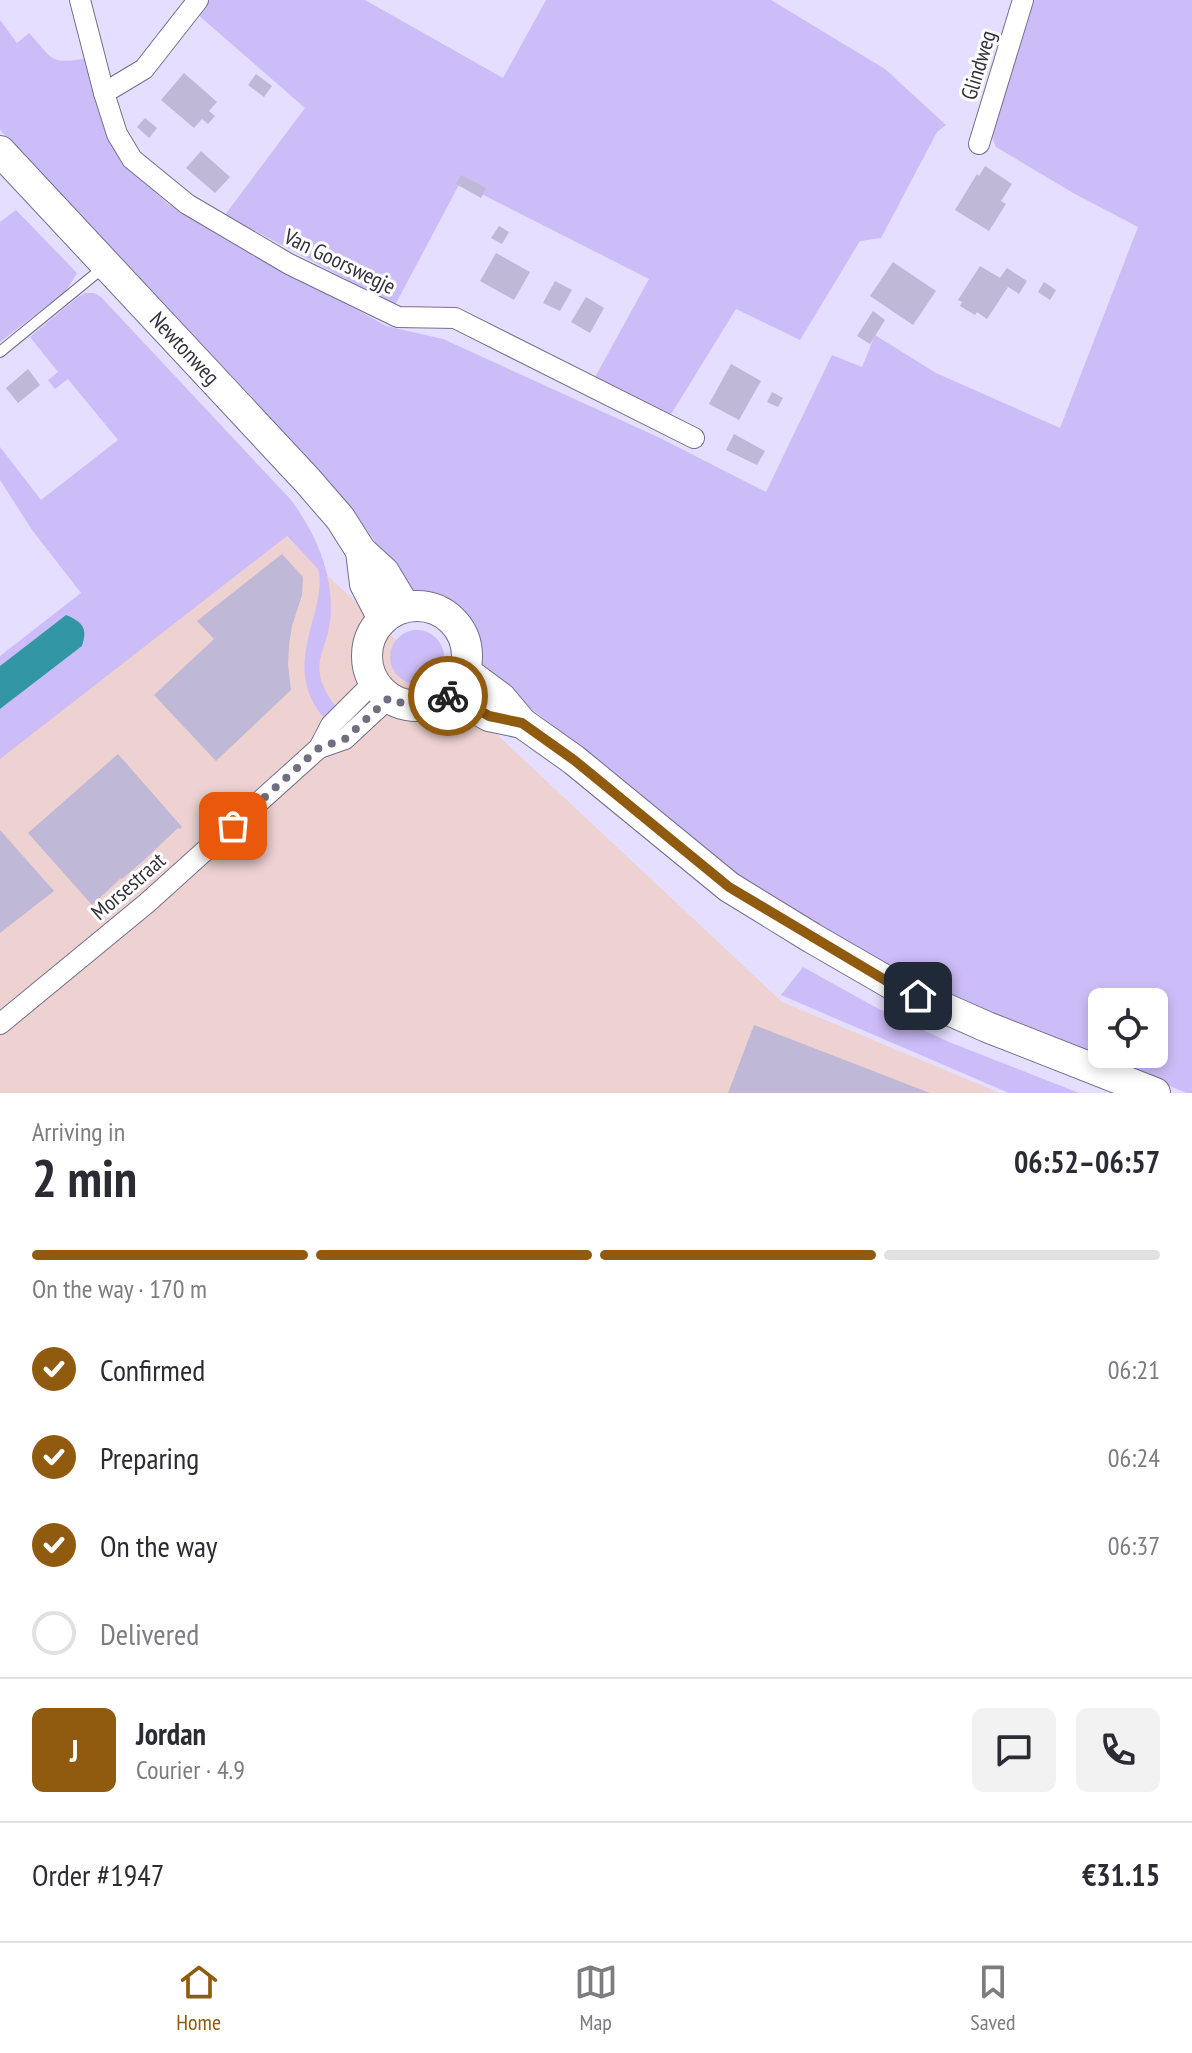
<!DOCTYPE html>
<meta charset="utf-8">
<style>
:root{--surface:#fff;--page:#f2f2f3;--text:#2b2b33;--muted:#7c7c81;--line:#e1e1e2;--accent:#905b0f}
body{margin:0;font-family:"PT Sans Narrow",sans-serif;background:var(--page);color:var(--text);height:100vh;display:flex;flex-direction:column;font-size:30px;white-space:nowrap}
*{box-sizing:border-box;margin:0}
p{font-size:26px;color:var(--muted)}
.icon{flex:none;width:44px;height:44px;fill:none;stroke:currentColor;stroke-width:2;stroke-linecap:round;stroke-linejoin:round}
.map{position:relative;height:1093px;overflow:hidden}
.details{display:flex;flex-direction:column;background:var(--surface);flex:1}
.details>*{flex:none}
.controls{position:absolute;left:1088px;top:988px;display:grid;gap:16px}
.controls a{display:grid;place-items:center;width:80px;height:80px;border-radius:12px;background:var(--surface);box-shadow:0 4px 12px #0003;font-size:40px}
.pin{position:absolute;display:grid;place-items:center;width:68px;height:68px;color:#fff;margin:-34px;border-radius:16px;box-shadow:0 4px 12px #0006}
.courier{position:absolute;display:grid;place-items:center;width:80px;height:80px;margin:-40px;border:6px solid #905b0f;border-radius:50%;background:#fff;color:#222;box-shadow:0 2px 10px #0007}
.headline em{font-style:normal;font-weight:800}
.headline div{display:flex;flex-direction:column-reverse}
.headline{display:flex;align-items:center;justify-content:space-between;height:136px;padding:0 32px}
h1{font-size:52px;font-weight:800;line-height:60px}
.bar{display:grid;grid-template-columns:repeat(4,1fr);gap:12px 8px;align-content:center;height:96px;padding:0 32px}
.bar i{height:10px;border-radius:6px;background:var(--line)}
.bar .selected{background:var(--accent)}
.bar p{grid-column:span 4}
.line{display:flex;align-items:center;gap:20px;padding:0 32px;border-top:2px solid var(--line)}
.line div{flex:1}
.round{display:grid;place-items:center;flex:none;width:84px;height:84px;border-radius:12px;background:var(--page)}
ol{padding:0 32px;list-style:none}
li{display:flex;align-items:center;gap:24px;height:88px}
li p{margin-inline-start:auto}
li .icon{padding:8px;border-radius:50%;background:var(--accent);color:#fff;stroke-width:4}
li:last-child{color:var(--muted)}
li i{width:44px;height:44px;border:4px solid var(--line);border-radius:50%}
.tab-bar{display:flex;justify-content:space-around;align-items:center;height:112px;border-top:2px solid var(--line);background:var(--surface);font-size:22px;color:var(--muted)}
.tab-bar a{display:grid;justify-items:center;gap:4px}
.tab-bar .selected{color:var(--accent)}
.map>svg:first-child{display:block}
.industrial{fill:#edd2d1}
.green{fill:#ccbdf8;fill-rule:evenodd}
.water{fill:#3296a5}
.building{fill:#bfb8d6}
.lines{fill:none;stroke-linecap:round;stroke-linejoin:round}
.service-casing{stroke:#756f8b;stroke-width:12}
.minor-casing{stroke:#756f8b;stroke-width:22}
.secondary-casing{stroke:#756f8b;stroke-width:32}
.service{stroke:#fff;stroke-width:10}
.minor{stroke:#fff;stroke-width:20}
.secondary{stroke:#fff;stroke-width:30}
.done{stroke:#726e81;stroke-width:8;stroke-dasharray:0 14.4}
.route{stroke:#905b0f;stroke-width:10}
.labels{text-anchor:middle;stroke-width:6;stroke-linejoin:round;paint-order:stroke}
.street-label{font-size:22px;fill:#34313d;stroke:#fff}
</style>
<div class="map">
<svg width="1192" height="1093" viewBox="0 0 1192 1093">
<rect width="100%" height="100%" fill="#e5defe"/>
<path class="industrial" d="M280 531 782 1002 1000 1093H0V752Z"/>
<g class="green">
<path d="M205 0H365L503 78 546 0H771L885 69 946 125 937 132 881 238 860 241 800 340 736 309 670 416 594 379 649 279 460 183 395 305 225 215 305 108 196 13Z"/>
<path d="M1033 0H1192V1093H1187L920 985 768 899 541 716 483 673 478 661 473 634 465 619 457 611 445 603 411 591 393 573 374 540 340 495 0 130V20L17 43 29 33C54 60 49 65 88 58L93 91 105 126 126 165 168 204 295 274 386 326 443 339 658 437 766 492 832 355 862 367 875 335 936 373 1060 428 1138 227 1075 194 996 147 990 133 1019 48ZM1102 1002H1154V1054H1102Z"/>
<path d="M16 210 77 273 66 291 0 342V222Z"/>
<path d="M85 293H94L101 297 291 500C314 531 331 568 331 608 331 653 302 662 336 707L324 718C295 684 304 651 315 612 318 599 322 582 318 569L287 536 0 759V709L82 646 66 615 0 666V656L81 593 32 530 0 480V447L41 500 118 440 68 379 55 389 48 380 58 372 30 337 78 297Z"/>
<circle cx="417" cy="657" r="27"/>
<path d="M803 967 877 1008 949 1042 1079 1093H1009L781 995Z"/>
</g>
<path class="water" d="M66 615C82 622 88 627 82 646L0 709V666Z"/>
<g class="building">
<path d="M184 73 217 102 209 111 215 116 208 124 202 119 194 128 161 100Z"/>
<path d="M256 74 272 86 264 97 248 85Z"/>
<path d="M145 118 157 128 149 138 137 127Z"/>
<path d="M201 151 230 177 215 193 186 168Z"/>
<path d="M985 166 1012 184 1001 201 1006 204 989 231 955 210 977 174 979 176Z"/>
<path d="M461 175 486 188 481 198 456 184Z"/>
<path d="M499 226 509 232 502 244 491 238Z"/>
<path d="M496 253 530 272 514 300 480 281Z"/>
<path d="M893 262 936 291 913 325 870 296Z"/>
<path d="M980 266 1000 278 1007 268 1027 281 1019 294 1008 287 987 319 977 312 975 315 960 306 962 302 958 300Z"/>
<path d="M555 281 572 290 560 311 543 303Z"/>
<path d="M1044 282 1056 290 1050 300 1038 292Z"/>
<path d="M586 297 604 308 590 333 571 322Z"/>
<path d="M873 311 885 320 870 344 857 336Z"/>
<path d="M731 364 761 381 739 420 709 404Z"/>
<path d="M28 369 40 385 18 403 6 388Z"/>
<path d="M772 392 783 398 778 407 767 402Z"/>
<path d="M734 434 765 451 757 465 726 450Z"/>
<path d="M282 554 303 577 302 595 292 626 289 645 288 665 291 690 216 761 154 695 214 639 197 621Z"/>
<path d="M118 754 182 827 180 829 178 828 143 861 122 879 121 878 92 905 28 833Z"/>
<path d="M0 830 54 891 0 933Z"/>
<path d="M754 1025 930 1093H728Z"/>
</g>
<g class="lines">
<defs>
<path id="service" d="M0 352 104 267"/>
<g id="minor">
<path d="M80 0 104 93 117 134 132 159 187 204 289 264 398 317 455 318 694 438"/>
<path d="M104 93 144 69 198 0"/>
<path d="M979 144 1023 0"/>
<path d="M319 748 345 739 389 698"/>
<path d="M0 1024 147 903 319 748 331 725 374 682"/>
</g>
<g id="secondary">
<path d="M0 151 307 480 340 518 361 551 384 572 405 607"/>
<path d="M361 551 365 584 383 619"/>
<circle cx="417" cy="656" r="50"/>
<path d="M466 672 501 698 522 723 574 760 729 887 812 938 895 986 987 1027 1155 1093"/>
<path d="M452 694 489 716 522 723"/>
</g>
</defs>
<use href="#service" class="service-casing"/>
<use href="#minor" class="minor-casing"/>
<use href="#secondary" class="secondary-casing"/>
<use href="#service" class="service"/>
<use href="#minor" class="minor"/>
<use href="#secondary" class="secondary"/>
</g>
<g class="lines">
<path class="done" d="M233 826 319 748 345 739 389 698C411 708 428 709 448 696"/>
<path class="route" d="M448 696 452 694 489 716 522 723 574 760 729 887 895 986 918 996"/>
</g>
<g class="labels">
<g class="street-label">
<text transform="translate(978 65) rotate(-73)" y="8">Glindweg</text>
<text transform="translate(340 261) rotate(26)" y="8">Van Goorswegje</text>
<text transform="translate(185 348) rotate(47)" y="8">Newtonweg</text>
<text transform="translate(128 886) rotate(-41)" y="8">Morsestraat</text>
</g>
</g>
</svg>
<div class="controls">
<a><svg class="icon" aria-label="locate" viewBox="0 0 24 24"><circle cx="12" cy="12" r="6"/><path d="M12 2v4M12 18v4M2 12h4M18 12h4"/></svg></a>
</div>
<div class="pin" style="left:233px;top:826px;background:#ea580c"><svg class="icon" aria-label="bag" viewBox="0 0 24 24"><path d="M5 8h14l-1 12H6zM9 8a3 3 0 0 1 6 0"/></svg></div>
<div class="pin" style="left:918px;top:996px;background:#1f2937"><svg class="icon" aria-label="home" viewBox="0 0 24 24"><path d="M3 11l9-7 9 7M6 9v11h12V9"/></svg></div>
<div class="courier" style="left:448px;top:696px"><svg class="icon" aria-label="bike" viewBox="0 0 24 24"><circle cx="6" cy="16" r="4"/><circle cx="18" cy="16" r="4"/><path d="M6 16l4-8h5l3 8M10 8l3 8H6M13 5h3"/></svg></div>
</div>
<section class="details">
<div class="headline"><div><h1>2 min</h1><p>Arriving in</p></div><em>06:52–06:57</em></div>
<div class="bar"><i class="selected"></i><i class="selected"></i><i class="selected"></i><i></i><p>On the way · 170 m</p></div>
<ol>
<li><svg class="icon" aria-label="check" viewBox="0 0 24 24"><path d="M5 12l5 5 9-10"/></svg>Confirmed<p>06:21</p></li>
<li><svg class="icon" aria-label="check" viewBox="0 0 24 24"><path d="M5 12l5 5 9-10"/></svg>Preparing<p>06:24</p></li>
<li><svg class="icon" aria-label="check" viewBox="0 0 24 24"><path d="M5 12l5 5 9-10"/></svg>On the way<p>06:37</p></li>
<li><i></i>Delivered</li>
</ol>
<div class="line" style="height:144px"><b class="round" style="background:var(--accent);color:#fff">J</b><div><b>Jordan</b><p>Courier · 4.9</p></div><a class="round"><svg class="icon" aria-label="chat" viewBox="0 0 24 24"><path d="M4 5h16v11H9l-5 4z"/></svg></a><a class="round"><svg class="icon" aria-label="phone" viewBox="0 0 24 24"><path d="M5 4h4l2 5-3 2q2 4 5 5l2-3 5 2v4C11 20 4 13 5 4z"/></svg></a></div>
<div class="line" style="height:104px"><div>Order #1947</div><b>€31.15</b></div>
</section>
<nav class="tab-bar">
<a class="selected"><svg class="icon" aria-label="home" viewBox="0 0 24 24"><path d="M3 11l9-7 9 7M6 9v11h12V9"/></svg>Home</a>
<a><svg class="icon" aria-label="map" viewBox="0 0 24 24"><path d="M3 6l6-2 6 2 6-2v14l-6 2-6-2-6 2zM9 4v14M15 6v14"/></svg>Map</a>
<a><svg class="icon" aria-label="saved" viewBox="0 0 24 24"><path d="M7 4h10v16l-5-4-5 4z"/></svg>Saved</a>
</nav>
